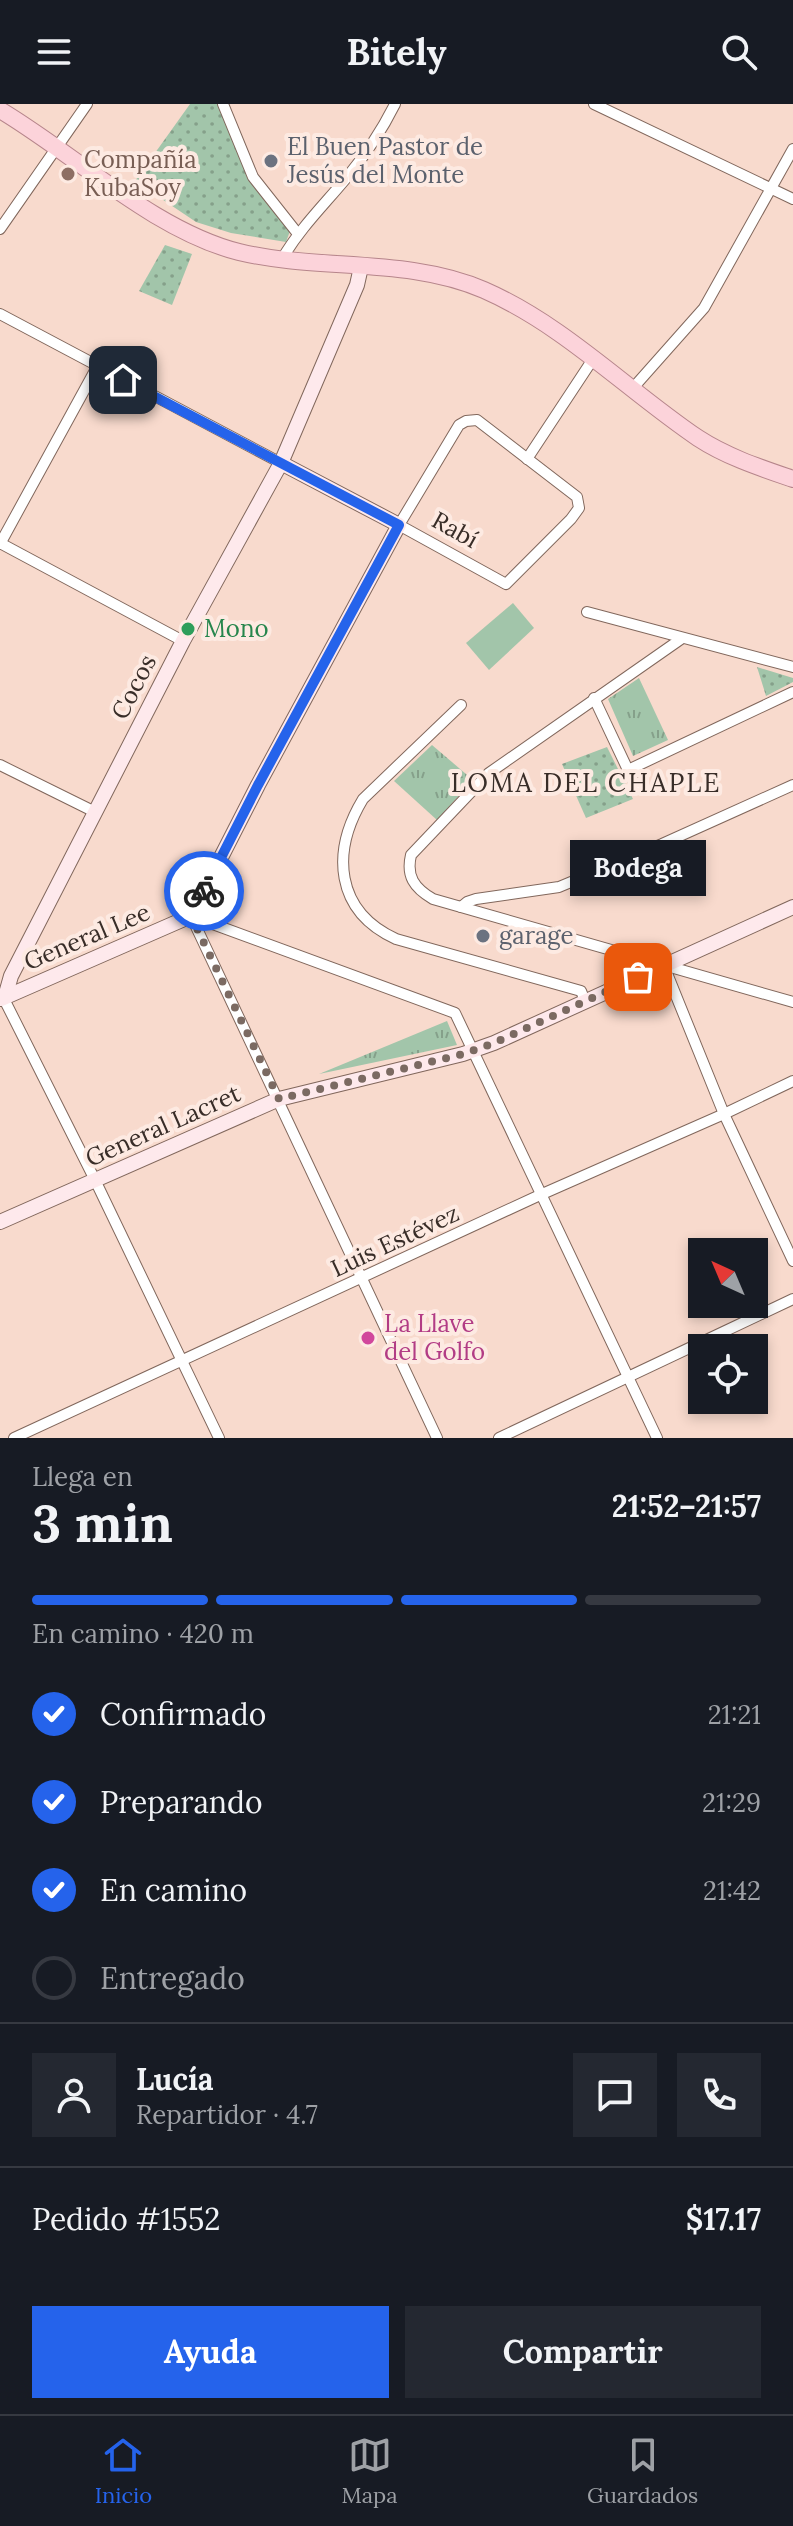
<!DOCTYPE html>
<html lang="es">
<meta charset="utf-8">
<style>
:root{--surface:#171b24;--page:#242831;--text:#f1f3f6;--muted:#9ea1a6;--line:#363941;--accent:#2563eb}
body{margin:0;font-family:Lora,serif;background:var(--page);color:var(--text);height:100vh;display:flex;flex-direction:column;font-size:30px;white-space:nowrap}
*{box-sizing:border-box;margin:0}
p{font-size:26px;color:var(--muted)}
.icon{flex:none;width:44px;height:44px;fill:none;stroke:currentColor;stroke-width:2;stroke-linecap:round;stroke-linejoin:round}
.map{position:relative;height:1334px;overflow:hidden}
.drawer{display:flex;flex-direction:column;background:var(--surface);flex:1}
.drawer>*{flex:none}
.needle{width:52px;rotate:316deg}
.buttons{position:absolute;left:688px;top:1134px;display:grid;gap:16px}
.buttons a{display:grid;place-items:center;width:80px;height:80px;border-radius:0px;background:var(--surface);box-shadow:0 4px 12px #0003;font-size:40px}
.pin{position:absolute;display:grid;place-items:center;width:68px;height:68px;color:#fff;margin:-34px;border-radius:16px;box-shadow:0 4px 12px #0006}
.courier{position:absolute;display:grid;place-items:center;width:80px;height:80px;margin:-40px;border:6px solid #2563eb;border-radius:50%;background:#fff;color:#222;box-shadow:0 2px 10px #0007}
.bubble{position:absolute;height:56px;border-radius:0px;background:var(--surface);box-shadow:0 4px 12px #0003;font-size:26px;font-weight:800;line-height:56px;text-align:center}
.headline em{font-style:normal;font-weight:800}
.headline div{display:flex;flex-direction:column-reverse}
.headline{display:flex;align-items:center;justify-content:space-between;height:136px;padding:0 32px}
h1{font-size:52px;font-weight:800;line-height:60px}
.bar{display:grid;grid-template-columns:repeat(4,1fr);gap:12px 8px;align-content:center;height:96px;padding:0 32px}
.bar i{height:10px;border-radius:6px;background:var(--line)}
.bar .active{background:var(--accent)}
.bar p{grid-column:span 4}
.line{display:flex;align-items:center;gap:20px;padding:0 32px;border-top:2px solid var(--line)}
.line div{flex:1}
.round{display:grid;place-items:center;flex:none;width:84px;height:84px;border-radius:0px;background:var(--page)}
ol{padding:0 32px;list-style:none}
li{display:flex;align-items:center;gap:24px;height:88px}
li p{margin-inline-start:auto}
li .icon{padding:8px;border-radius:50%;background:var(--accent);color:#fff;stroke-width:4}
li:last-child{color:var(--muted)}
li i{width:44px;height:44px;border:4px solid var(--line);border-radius:50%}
.action{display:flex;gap:16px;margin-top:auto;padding:16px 32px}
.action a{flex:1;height:92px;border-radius:0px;background:var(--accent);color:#fff;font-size:32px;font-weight:800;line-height:92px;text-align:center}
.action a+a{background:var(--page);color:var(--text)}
header{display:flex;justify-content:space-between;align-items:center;height:104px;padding:0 32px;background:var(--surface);font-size:36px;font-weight:800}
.tab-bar{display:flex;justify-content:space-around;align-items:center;height:112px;border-top:2px solid var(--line);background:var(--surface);font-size:22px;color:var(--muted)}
.tab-bar a{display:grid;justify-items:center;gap:4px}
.tab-bar .active{color:var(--accent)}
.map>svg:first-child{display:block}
.grass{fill:url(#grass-tufts)}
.park{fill:url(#park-dots)}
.pitch{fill:#a2c5aa}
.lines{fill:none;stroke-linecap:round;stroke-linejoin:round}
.street-casing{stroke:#81675c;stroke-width:12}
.secondary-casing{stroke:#81675c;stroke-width:16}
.primary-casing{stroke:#b6858b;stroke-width:18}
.street{stroke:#fff;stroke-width:10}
.secondary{stroke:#fee9ec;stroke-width:14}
.primary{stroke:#fcd3da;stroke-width:16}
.done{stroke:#7b6a62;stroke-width:8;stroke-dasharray:0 14.4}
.route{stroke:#2563eb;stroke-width:10}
.worship-dot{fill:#6b7280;stroke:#fdeae2;stroke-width:3}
.education-dot{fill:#8d6e63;stroke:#fdeae2;stroke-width:3}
.leisure-dot{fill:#2e9e5b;stroke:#fdeae2;stroke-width:3}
.hotel-dot{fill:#d1479c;stroke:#fdeae2;stroke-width:3}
.labels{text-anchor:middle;stroke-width:8;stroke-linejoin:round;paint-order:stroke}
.worship-label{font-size:24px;fill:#5b616d;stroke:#fdeae2;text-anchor:start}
.education-label{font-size:24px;fill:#785e54;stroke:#fdeae2;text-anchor:start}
.street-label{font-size:24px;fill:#382d28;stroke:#fdeae2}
.leisure-label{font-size:24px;fill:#27864d;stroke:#fdeae2;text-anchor:start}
.hotel-label{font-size:24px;fill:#b23c85;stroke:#fdeae2;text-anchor:start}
.neighbourhood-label{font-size:26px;letter-spacing:2px;fill:#382d28;stroke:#fdeae2}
</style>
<header><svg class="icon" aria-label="menu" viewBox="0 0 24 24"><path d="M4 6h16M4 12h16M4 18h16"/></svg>Bitely<svg class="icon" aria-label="search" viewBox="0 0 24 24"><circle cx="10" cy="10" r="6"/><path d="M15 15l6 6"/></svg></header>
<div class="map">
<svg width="793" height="1334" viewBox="0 0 793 1334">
<defs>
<pattern id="grass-tufts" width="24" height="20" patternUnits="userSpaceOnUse" patternTransform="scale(2)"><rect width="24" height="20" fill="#a2c5aa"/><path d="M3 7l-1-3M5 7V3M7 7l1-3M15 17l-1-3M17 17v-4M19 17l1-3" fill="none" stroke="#85a08a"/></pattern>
<pattern id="park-dots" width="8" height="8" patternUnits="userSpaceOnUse" patternTransform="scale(2)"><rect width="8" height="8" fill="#a2c5aa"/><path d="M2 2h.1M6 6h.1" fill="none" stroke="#85a08a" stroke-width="1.8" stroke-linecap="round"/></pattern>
</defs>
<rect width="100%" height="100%" fill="#f8dacd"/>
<g class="grass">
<path d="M639 574 668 636 633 652 608 595Z"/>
<path d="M432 641 473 676 437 716 394 677Z"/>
<path d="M447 917 457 941 319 970Z"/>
</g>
<g class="park">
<path d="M190 0H221L250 72 290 127 286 138 231 129 196 118 135 77Z"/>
<path d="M165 141 192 150 172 201 139 187Z"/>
<path d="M757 563 793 574V578L766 592Z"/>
<path d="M607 643 633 695 586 714 562 660Z"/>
</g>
<path class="pitch" d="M513 499 534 524 489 566 466 539Z"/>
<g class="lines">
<defs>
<g id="street">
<path d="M223 0 253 73 298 130"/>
<path d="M594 0 793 95"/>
<path d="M0 125 87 0"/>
<path d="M282 155C300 124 325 100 348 72 366 50 382 26 395 0"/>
<path d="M0 210 281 359"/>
<path d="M633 284 704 204 793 45"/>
<path d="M477 316 577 393 579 404 571 415 506 480 399 421 459 321 466 317Z"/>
<path d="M527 355 593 255"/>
<path d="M0 439 183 537"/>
<path d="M0 440 97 263"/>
<path d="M587 508 793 563"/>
<path d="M681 535 489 669 411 751C406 772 414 784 433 795L793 898"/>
<path d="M594 594 636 683"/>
<path d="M461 601 363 695C331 748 335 807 396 835L581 887 585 897"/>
<path d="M0 661 95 708"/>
<path d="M628 666 793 588"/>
<path d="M461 803 467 798 476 795 559 783 662 740 793 681"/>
<path d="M191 812 455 909 657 1334"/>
<path d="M191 812 437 1334"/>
<path d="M664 862 724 1010 793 1157"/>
<path d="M2 891 95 1076 219 1334"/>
<path d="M14 1334 540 1091 724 1010 793 977"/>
<path d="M499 1334 793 1195"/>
</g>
<g id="secondary">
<path d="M5 893 11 872 183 537 281 359 357 181 361 163"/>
<path d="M1 895 191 812 258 681 399 421 281 359"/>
<path d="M0 1118 279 995 463 950 494 939 793 803"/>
</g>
<path id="primary" d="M0 6C74 50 155 127 239 148 318 167 409 153 484 186 564 221 627 286 698 334 727 353 761 364 793 375"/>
</defs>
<use href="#street" class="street-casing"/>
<use href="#secondary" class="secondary-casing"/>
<use href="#primary" class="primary-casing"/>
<use href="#street" class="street"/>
<use href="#secondary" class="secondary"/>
<use href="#primary" class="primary"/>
</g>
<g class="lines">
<path class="done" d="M204 787 191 812 279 995 463 950 494 939 638 873"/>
<path class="route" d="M123 276 399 421 258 681 204 787"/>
</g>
<g class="worship-dot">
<circle cx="271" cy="57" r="8"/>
<circle cx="483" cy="832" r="8"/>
</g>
<circle class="education-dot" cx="68" cy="70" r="8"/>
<circle class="leisure-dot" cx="188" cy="525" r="8"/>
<circle class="hotel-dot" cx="368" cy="1234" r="8"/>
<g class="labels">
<g class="worship-label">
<text x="287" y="51">El Buen Pastor de<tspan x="287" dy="28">Jesús del Monte</tspan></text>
<text x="499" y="840">garage</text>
</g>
<g class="education-label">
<text x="84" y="64">Compañía<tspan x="84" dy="28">KubaSoy</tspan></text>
</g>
<g class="street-label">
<text transform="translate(455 426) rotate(29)" y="8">Rabí</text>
<text transform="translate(134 583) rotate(-63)" y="8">Cocos</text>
<text transform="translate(87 833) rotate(-23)" y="8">General Lee</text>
<text transform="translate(163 1022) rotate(-24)" y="8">General Lacret</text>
<text transform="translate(395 1137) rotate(-25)" y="8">Luis Estévez</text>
</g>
<g class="leisure-label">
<text x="204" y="533">Mono</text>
</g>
<g class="hotel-label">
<text x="384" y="1228">La Llave<tspan x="384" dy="28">del Golfo</tspan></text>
</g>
<g class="neighbourhood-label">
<text x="586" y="688">LOMA DEL CHAPLE</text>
</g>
</g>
</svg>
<div class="buttons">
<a><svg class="needle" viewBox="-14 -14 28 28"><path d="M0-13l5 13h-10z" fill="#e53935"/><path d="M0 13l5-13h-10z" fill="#9ea1a6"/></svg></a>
<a><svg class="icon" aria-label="locate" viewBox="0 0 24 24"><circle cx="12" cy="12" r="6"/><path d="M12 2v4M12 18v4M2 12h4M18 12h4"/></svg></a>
</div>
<div class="pin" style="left:638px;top:873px;background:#ea580c"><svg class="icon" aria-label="bag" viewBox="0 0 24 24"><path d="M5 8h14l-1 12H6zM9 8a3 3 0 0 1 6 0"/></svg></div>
<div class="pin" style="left:123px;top:276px;background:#1f2937"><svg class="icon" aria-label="home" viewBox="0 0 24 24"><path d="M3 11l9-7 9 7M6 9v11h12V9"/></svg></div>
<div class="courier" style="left:204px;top:787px"><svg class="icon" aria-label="bike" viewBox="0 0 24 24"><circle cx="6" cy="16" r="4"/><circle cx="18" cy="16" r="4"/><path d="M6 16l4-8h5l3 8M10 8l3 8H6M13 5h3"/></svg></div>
<div class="bubble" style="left:570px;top:736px;width:136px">Bodega</div>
</div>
<section class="drawer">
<div class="headline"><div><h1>3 min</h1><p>Llega en</p></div><em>21:52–21:57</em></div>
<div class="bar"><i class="active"></i><i class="active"></i><i class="active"></i><i></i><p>En camino · 420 m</p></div>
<ol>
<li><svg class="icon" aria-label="check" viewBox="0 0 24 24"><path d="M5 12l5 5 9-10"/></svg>Confirmado<p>21:21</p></li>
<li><svg class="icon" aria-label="check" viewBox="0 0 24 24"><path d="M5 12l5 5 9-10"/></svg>Preparando<p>21:29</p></li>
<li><svg class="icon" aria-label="check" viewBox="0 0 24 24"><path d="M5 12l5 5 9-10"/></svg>En camino<p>21:42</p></li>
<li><i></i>Entregado</li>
</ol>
<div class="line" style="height:144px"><a class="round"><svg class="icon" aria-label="person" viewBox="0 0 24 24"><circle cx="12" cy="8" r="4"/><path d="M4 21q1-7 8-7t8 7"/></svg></a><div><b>Lucía</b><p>Repartidor · 4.7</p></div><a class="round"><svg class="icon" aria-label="chat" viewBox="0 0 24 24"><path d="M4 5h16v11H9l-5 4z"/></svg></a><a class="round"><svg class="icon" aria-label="phone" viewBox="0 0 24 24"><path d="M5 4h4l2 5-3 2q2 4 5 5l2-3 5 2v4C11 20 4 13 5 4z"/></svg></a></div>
<div class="line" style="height:104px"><div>Pedido #1552</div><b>$17.17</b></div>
<div class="action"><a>Ayuda</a><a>Compartir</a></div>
</section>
<nav class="tab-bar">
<a class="active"><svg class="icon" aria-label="home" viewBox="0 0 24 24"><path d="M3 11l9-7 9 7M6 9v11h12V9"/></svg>Inicio</a>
<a><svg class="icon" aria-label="map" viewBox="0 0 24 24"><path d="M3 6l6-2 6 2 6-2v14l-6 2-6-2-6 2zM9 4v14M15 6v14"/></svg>Mapa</a>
<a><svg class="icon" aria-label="saved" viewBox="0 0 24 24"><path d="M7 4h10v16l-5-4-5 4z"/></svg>Guardados</a>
</nav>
